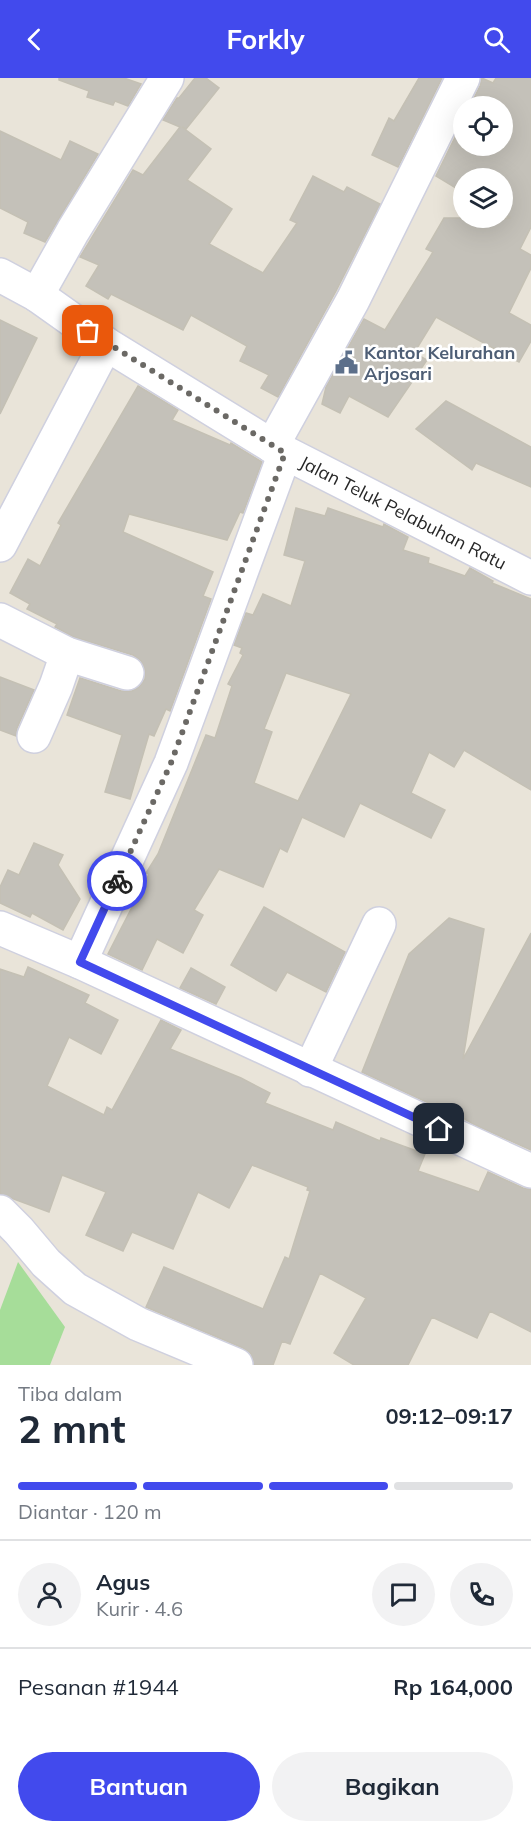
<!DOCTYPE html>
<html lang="id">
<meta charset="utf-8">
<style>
:root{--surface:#fff;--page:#f2f2f3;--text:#1f2937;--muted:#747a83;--line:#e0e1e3;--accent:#424aed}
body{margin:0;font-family:Mulish,sans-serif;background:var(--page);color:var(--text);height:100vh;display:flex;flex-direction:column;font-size:22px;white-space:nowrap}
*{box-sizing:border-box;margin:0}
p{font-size:20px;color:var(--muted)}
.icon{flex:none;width:33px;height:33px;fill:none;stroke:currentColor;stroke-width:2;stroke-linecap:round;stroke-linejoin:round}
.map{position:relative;height:1287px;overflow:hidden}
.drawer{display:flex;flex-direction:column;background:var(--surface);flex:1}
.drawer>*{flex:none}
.tools{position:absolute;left:453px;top:18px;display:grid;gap:12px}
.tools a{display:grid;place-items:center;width:60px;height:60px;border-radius:50%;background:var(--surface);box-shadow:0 6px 24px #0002;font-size:30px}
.pin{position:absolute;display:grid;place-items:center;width:51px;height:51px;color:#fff;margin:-26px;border-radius:12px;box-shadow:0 3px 9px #0006}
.courier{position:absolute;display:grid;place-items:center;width:60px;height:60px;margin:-30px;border:4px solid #424aed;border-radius:50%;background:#fff;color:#222;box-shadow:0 2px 8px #0007}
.head em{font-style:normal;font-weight:700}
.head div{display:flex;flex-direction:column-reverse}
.head{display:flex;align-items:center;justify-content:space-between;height:102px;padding:0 18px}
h1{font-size:39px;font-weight:700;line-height:45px}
.bar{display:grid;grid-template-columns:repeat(4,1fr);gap:9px 6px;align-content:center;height:72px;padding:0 18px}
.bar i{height:8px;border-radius:4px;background:var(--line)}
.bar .selected{background:var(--accent)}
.bar p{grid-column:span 4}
.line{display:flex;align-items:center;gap:15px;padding:0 18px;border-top:2px solid var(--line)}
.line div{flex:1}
.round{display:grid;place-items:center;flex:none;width:63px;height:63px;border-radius:32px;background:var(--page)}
.action{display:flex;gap:12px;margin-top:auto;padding:12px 18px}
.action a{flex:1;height:69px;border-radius:36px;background:var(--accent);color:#fff;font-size:24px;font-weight:700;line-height:69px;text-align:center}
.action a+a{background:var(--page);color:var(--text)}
header{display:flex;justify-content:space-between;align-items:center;height:78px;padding:0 18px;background:var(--accent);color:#fff;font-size:27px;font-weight:700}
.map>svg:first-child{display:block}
.green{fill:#a6dd99}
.building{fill:#c4c1b9;stroke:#c4c0b4;stroke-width:1.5;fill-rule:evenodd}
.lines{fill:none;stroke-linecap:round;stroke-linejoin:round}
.street-casing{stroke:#cfd0df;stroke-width:36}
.secondary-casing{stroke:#cfd0df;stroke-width:36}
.street{stroke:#fff;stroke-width:33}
.secondary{stroke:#fff;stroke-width:33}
.done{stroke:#6b6965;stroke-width:6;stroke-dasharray:0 10.8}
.route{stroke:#424aed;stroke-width:8}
.labels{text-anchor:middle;stroke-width:5;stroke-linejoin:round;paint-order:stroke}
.service-label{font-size:18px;font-weight:bold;fill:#4e5e75;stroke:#fff;text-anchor:start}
.street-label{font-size:18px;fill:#272727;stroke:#fff}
</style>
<header><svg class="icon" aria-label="back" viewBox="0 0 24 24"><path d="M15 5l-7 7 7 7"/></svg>Forkly<svg class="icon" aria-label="search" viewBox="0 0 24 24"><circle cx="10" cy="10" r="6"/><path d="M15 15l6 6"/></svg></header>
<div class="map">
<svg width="531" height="1287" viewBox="0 0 531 1287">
<rect width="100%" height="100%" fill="#e9e4d9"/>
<path class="green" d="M18 1184 65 1249 50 1287H0V1232Z"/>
<g class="building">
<path d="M59 0H124L141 6 128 28 115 23 113 27 87 19 89 13 59 2Z"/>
<path d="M195 0H206L219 10 186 51 182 49 211 71 187 102 232 131 209 166 263 195 297 145 290 142 313 98 344 114 347 109 380 126 336 213 278 319 261 310 269 297 240 283 247 268 191 237 183 252 111 216 108 221 86 208 99 187 80 179 133 92 143 97 180 49 163 42 177 20H179Z"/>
<path d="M419 0H442L398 89 372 77 389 40 394 43Z"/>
<path d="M482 0 493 5 496 0H531V149L520 171 531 177V190L509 235 531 247V263L519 284 436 239 414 275 427 282 388 339 349 318 340 335 322 326 326 309 364 241 385 252 433 174 426 171 444 140H511L502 136V100H464V115L436 98 464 41V68H502V28H470L480 8Z"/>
<path d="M0 53 61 82 70 63 98 76 45 164 24 155 28 144 0 130Z"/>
<path d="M0 242 37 260 0 336Z"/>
<path d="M138 308 178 332 172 342 230 367 231 365 262 384 243 435 240 434 227 462 129 436 123 454 213 494 203 518 211 521 170 633 166 631 154 658 149 656 130 721 105 714 122 657 67 637 80 600 121 613H132L139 609 145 601V592L141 583 133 577 74 559 55 549 57 546 27 531 30 526 10 515 28 481 40 488 61 447 58 445Z"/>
<path d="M446 323 531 369V409L476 385 472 392 416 351Z"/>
<path d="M296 430 325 438 328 430 383 449 384 446 408 459 403 472 429 480 428 485 465 498 470 490 493 503 492 505 531 521V712L464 672 454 689 429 674 411 715 445 732 431 760 360 725 344 759 302 739 287 774 280 770 263 809 219 791 194 832 203 837 183 875 157 861 142 892 108 876 149 796 146 795 158 776 206 657 215 660 232 608 228 606 243 577 240 575 242 570 234 567 246 535 253 537 263 516 291 528 305 483 284 477ZM286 595 351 616 298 723 254 705 272 654 264 651Z"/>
<path d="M0 599 34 612 17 650 16 658 0 652Z"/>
<path d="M34 765 63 777 58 787 80 821 63 852 32 835 30 839 0 825V809L8 792 19 797Z"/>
<path d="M264 829 345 874 326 914 287 894 276 913 231 887Z"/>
<path d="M449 840 484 851 463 981 531 855V1072L473 1046 437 1024 435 1028 362 994 409 876Z"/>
<path d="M28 889 89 917 85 925 118 942 101 976 69 959 47 1008 104 1037 107 1029 112 1032 161 942 181 952 170 971 241 1000 270 1015 265 1025 333 1052 336 1044 380 1063 381 1060 425 1076 418 1093 479 1114 488 1094 523 1110 531 1111V1254L490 1233 477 1260 432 1239 408 1287H354L334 1275 366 1220 320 1195 290 1266 282 1263 273 1287H254L251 1276 243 1270 146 1229 164 1189 263 1231 285 1179 289 1181 310 1113 307 1112 308 1109 252 1087 229 1130 198 1114 173 1171 132 1154 123 1173 86 1157 106 1114 62 1097 49 1134 0 1116V891L24 899Z"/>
<path d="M191 890 225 909 216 926 180 910Z"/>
</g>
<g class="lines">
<defs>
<g id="street">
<path d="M0 197 37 217 106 266 272 368 531 500"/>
<path d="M37 217 73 153 167 0"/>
<path d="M272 368 353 222 463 0"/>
<path d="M0 467 106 266"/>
<path d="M0 542 67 576 127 595"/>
<path d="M34 658 56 608 67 576"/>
<path d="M80 884 171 685 285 375"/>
<path d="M310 992 379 846"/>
<path d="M0 1134 19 1153 46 1185 75 1211 138 1246 236 1287"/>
</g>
<path id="secondary" d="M0 850 80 884 531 1093"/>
</defs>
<use href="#street" class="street-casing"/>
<use href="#secondary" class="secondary-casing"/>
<use href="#street" class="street"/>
<use href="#secondary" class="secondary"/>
</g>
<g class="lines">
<path class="done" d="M88 253 285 375 171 685 117 803"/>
<path class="route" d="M117 803 80 884 439 1051"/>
</g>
<defs>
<symbol id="civic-bare" viewBox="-9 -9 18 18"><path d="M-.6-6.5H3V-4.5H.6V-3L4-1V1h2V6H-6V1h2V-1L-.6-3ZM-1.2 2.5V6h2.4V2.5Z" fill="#5c6f8a" stroke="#fff" stroke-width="2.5" paint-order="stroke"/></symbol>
</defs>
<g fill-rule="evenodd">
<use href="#civic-bare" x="330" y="268" width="33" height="33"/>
</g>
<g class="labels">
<g class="service-label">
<text x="364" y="281">Kantor Kelurahan<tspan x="364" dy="21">Arjosari</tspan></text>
</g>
<g class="street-label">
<text transform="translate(403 435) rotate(27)" y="6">Jalan Teluk Pelabuhan Ratu</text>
</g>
</g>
</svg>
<div class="tools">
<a><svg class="icon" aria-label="locate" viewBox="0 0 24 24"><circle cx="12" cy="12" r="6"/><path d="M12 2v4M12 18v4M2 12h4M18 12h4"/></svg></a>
<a><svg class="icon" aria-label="layers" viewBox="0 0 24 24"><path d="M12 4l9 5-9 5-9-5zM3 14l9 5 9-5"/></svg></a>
</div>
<div class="pin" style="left:88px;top:253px;background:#ea580c"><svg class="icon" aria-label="bag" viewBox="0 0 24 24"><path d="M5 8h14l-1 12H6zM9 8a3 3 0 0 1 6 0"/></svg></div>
<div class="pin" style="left:439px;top:1051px;background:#1f2937"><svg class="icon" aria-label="home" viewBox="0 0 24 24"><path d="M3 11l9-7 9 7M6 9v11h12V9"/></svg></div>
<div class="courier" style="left:117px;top:803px"><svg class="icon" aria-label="bike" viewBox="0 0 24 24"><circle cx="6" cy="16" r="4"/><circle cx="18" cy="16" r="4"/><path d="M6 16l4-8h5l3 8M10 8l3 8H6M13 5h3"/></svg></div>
</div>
<section class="drawer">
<div class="head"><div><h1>2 mnt</h1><p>Tiba dalam</p></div><em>09:12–09:17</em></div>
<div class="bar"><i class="selected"></i><i class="selected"></i><i class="selected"></i><i></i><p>Diantar · 120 m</p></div>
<div class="line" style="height:108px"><a class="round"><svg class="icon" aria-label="person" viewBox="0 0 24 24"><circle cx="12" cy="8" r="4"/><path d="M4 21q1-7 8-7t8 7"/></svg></a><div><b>Agus</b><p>Kurir · 4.6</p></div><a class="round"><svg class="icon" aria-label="chat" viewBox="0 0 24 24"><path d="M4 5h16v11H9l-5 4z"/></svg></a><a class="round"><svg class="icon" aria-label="phone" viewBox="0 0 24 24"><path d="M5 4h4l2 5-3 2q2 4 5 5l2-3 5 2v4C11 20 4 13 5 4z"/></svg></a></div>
<div class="line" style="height:78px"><div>Pesanan #1944</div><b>Rp 164,000</b></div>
<div class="action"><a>Bantuan</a><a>Bagikan</a></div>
</section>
